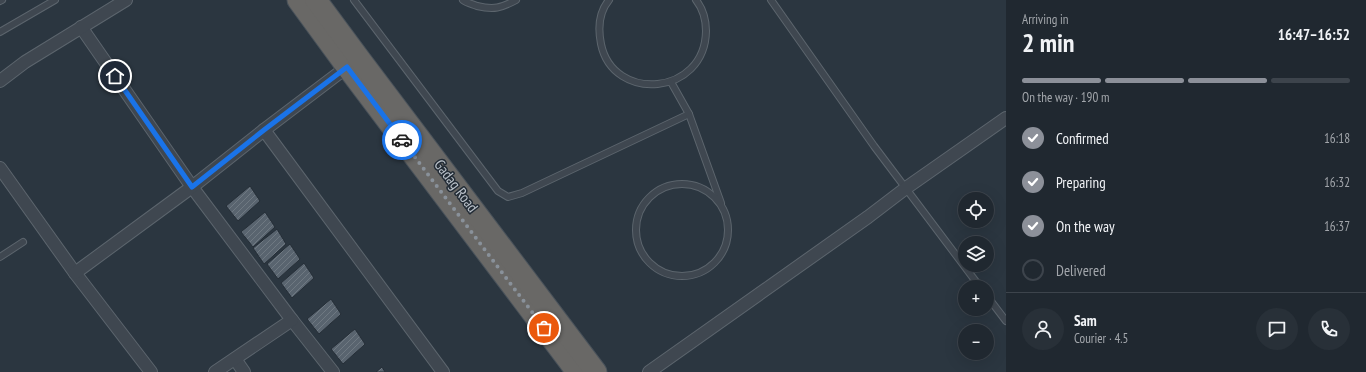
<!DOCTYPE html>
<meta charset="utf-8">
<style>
:root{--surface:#202830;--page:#283038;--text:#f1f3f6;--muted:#a2a6ab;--line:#3d444c;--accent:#8c9099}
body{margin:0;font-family:"PT Sans Narrow",sans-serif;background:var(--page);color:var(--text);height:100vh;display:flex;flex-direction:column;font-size:15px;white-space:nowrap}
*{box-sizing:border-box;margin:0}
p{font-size:13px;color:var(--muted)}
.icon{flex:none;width:22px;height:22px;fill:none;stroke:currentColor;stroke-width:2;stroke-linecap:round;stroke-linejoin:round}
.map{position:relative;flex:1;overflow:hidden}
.details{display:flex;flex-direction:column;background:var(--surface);width:360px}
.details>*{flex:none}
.buttons{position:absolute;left:958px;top:192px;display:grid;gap:8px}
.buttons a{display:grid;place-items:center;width:36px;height:36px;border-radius:50%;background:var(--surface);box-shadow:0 4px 16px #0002,0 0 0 1px var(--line);font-size:20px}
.pin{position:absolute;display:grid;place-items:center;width:34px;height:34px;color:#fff;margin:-17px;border:2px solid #fff;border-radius:50%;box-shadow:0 1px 4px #0007}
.courier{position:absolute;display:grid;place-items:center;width:40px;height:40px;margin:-20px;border:3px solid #1a73e8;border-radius:50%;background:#fff;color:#222;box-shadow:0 1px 5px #0007}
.overview em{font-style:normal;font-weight:600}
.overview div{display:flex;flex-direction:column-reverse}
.overview{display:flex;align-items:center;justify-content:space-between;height:68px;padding:0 16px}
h1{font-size:26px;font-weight:600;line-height:30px}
.bar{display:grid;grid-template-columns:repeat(4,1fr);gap:6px 4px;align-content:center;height:48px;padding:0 16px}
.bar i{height:5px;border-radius:3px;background:var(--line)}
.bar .on{background:var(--accent)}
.bar p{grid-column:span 4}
.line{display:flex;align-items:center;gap:10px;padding:0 16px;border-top:1px solid var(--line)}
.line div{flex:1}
.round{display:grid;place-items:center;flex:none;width:42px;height:42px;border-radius:21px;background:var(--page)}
ol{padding:0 16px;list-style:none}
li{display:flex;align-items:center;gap:12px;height:44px}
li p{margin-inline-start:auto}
li .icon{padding:4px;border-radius:50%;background:var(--accent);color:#fff;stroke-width:4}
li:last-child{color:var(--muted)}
li i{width:22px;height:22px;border:2px solid var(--line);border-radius:50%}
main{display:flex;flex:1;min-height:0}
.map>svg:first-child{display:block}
.building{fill:url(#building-hatch);stroke:#252e37}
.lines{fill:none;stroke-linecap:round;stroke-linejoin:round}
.service-casing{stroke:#5c656d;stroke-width:8}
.minor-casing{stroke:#5c656d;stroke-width:14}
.trunk-casing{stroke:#49525a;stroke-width:23}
.service{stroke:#3f4750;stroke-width:6}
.minor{stroke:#3f4750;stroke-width:12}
.trunk{stroke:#696866;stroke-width:21}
.done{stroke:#89919a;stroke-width:4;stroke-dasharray:0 7.2}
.route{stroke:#1a73e8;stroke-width:5}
.labels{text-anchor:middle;stroke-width:3;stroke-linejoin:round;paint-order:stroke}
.street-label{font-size:15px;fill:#bbc2ca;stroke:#232c36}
</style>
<main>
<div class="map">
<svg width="1006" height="372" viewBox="0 0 1006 372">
<defs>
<pattern id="building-hatch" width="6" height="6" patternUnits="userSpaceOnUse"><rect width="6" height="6" fill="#59646f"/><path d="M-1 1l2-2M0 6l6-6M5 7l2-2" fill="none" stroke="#6f7982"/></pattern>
</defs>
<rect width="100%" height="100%" fill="#2b3640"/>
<g class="building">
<path d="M250 186 260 201 238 221 226 206Z"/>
<path d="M265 212 275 227 253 247 241 232Z"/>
<path d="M277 229 286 244 264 264 253 248Z"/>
<path d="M290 244 300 259 278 279 267 264Z"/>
<path d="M304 263 314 278 292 298 281 283Z"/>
<path d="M331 299 341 314 319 334 307 319Z"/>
<path d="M355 329 365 344 343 364 331 349Z"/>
<path d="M382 367 385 372H376Z"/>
</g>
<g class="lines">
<defs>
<g id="service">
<path d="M354 0 498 191 508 197 522 193 689 114"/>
<path d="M463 0C467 3 472 4 477 6 494 10 501 8 516 0"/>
<path d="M609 0C599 12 598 29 601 44 613 103 705 96 706 31 706 20 703 9 696 0"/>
<path d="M771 0 874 146 980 287"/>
<path d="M0 1 2 0"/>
<path d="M0 32 55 0"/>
<path d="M671 82 689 114 721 203"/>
<circle cx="682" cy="230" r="46"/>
<path d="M0 257 23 242"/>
<path d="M987 296 1006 321"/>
</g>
<g id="minor">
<path d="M81 27 192 187 292 320 333 372"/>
<path d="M0 81 25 62 126 0"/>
<path d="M264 130 443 372"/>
<path d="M0 168 75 273 151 372"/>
<path d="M75 273 192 187 264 130 347 67"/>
<path d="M235 359 244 372"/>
<path d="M215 372 292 320"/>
<path d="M649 372 868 217 906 188 1006 118"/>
</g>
<g id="trunk">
<path d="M298 0 347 67 577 372"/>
<path d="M316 0 359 58 596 372"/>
</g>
</defs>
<use href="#service" class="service-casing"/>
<use href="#minor" class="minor-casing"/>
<use href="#trunk" class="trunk-casing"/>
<use href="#service" class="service"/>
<use href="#minor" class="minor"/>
<use href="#trunk" class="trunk"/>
</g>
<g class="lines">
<path class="done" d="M402 140 544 328"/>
<path class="route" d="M115 76 192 187 264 130 347 67 402 140"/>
</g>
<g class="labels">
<g class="street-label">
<text transform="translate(456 186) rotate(53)" y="5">Gadag Road</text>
</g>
</g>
</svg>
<div class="buttons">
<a><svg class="icon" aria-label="locate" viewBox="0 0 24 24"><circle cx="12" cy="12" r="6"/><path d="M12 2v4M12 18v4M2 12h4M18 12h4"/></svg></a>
<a><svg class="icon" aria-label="layers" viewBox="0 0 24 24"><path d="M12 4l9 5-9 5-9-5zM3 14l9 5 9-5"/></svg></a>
<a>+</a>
<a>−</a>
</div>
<div class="pin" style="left:544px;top:328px;background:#ea580c"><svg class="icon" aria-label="bag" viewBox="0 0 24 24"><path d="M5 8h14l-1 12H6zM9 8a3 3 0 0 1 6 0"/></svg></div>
<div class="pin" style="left:115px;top:76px;background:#1f2937"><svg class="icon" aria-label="home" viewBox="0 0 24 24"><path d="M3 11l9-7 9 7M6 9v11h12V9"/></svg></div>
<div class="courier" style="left:402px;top:140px"><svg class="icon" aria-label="car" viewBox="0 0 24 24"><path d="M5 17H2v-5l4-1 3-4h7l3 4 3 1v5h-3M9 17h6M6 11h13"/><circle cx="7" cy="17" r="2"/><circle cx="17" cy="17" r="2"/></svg></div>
</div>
<section class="details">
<div class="overview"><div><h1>2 min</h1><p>Arriving in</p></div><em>16:47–16:52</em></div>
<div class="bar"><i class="on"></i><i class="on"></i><i class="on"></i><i></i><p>On the way · 190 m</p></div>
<ol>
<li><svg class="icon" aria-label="check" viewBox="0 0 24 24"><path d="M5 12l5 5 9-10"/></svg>Confirmed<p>16:18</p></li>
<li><svg class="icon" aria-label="check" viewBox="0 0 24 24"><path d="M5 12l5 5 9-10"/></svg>Preparing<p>16:32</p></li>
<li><svg class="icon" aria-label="check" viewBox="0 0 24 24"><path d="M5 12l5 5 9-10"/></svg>On the way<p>16:37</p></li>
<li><i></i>Delivered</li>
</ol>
<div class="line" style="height:72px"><a class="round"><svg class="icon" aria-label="person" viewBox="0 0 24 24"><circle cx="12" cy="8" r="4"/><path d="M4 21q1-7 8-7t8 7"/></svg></a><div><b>Sam</b><p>Courier · 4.5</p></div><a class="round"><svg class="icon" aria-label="chat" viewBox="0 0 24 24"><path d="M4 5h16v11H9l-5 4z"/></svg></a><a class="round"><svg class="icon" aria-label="phone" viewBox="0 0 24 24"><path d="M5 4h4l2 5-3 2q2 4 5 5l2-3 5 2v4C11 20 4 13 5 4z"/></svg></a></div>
</section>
</main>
